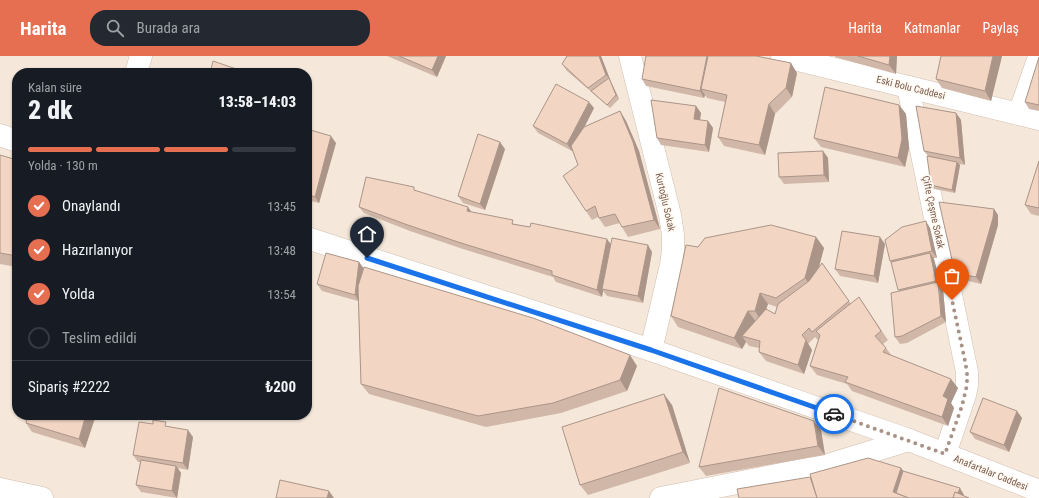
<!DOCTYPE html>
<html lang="tr">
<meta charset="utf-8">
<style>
:root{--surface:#171b24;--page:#242831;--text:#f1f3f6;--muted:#9ea1a6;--line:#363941;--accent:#e76f51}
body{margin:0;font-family:"Roboto Condensed",sans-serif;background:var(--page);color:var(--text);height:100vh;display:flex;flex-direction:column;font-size:15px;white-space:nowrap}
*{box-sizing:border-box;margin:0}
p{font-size:13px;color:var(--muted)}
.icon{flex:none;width:22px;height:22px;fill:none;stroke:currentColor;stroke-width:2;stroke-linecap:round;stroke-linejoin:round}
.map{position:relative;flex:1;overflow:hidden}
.sheet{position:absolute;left:12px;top:12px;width:300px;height:352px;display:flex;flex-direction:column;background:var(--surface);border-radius:16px;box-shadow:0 1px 3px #0004}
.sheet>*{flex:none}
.pin{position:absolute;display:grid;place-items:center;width:34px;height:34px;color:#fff;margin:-41px -17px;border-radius:50% 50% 50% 0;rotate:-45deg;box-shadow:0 0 4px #0007}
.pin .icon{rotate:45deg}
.courier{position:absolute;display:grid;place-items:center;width:40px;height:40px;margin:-20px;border:3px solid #1a73e8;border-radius:50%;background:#fff;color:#222;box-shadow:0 1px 5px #0007}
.summary em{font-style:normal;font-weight:800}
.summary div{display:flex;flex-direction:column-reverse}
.summary{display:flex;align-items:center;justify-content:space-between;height:68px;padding:0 16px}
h1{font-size:26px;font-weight:800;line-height:30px}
.bar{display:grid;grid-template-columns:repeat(4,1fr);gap:6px 4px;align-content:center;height:48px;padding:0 16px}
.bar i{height:5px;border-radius:3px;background:var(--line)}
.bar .current{background:var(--accent)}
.bar p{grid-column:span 4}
.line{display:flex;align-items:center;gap:10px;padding:0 16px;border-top:1px solid var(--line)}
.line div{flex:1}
ol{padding:0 16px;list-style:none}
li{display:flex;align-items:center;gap:12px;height:44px}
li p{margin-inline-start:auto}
li .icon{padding:4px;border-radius:50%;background:var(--accent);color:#fff;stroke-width:4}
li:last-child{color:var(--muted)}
li i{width:22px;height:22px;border:2px solid var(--line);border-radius:50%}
header{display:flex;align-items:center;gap:24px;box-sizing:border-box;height:56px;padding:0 20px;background:var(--accent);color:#fff}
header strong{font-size:19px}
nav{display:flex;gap:22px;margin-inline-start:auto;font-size:14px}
.search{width:280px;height:36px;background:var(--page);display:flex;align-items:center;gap:10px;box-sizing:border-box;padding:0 14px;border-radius:16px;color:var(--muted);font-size:15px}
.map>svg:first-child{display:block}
.residential{fill:#f5e8da;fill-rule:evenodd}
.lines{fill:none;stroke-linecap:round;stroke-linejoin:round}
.street-casing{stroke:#d1beb0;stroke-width:23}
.street{stroke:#fff;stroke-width:22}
.wall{fill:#d1b7a8;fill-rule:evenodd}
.shaded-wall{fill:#aa9588}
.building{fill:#f3d5c3;stroke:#aa9588}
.done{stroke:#a89285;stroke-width:4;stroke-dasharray:0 7.2}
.route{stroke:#1a73e8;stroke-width:5}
.labels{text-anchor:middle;stroke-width:3.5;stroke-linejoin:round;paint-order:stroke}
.street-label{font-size:10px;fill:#7a5c4d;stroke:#fffaf3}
</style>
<header>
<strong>Harita</strong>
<div class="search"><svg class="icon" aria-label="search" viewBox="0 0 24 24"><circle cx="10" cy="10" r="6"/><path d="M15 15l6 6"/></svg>Burada ara</div>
<nav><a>Harita</a><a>Katmanlar</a><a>Paylaş</a></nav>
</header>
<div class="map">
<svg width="1039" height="442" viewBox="0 0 1039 442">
<rect width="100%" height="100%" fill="#fdf6ec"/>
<path class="residential" d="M0 0H1039V442H0ZM17 17H307V359H17Z"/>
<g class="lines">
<defs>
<g id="street">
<path d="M630 0 670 159 673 179V194L671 209 651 294"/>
<path d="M782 0 1039 63"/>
<path d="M136 17 141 0"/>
<path d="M908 31 967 316V329L965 339 945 398"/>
<path d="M1019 58 1039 1"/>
<path d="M0 79 17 85"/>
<path d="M307 182 651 294 909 384 1039 435"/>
<path d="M0 433 42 442"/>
<path d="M661 442 828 409 909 384"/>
</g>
</defs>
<use href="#street" class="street-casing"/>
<use href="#street" class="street"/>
</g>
<g class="wall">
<path d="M387 0H446L437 21Z"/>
<path d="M567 0H601L611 26 619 43 610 52 567 15 562 8Z"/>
<path d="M835 0H897L896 18 835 1Z"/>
<path d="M941 0H1002L991 45 942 32 936 23Z"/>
<path d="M1039 1V55L1029 53 1025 46Z"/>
<path d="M797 17 792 41 775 58 765 99 724 90 718 81 725 46 707 42 705 39 704 42 646 30 642 23Z"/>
<path d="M899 49 906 58 909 92 905 111 821 91 814 82Z"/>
<path d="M696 50 701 57 700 64 708 65 713 72 709 96 661 89 657 82Z"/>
<path d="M594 52 584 72 620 55 626 65 639 95 660 173 628 181 622 171 620 167 605 171 598 161 592 164 586 155 578 109 572 94V95L538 77 533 70Z"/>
<path d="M956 57 961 64 965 109 959 108 960 109 955 137 934 133 931 129 928 100 924 95Z"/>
<path d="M307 73 336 87 319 147 307 144Z"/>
<path d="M505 93 485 154 463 147 458 140Z"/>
<path d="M823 95 828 102 829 126 784 128 779 121Z"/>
<path d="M0 99 17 104V211L0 208Z"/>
<path d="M1039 105V160L1031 158 1025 149Z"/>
<path d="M417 135 471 156 515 168 652 196 643 247 607 240 603 235 602 241 556 226 553 221 463 193 410 175 364 157 359 151Z"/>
<path d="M994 153 998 159V169L981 228 960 223 955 217Z"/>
<path d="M930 172 937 202H934V203L941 230 943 233 946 266 907 287 900 288 895 281 899 235 891 207 890 205Z"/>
<path d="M816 181 824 192 819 211 822 207 851 248 859 241 888 284 883 288 892 300 958 332 951 347 954 352 948 370 852 335 847 328 817 319 810 310 818 284 815 281 808 288 812 294 804 318 766 305 759 296V292L749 290 746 286 742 293 678 271 671 260 698 191ZM768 248 777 251 775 258 766 253Z"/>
<path d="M885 188 878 227 840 220 835 213Z"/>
<path d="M359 206 364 213 637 310 627 335 561 357 486 371 369 338 361 328 358 245 322 235 317 228Z"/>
<path d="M672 349 690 407 588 439 580 429Z"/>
<path d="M96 359 85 392 32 376 26 367Z"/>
<path d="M1022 362 1009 396 975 383 970 376Z"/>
<path d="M168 370 193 381 188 414 178 412 181 417 177 442 141 436 136 429 140 406H138L133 399Z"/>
<path d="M821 374 825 399 706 420 699 411Z"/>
</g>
<g class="shaded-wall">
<path d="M438 0H446L437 21 432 14Z"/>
<path d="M599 0H601L611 26 619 43 616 39 609 22 606 19Z"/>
<path d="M707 0H713L701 33 705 39 704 42 700 35Z"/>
<path d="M890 0H897L896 18 889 9Z"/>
<path d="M993 0H1002L991 45 985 35Z"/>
<path d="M791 7 797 17 792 41 786 32Z"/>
<path d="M589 46 594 52 572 95 567 88Z"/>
<path d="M769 48 775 58 765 99 759 89Z"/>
<path d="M899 49 906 58 909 92 905 111 898 102Z"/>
<path d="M696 50 701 57 699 70 694 63Z"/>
<path d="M620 55 626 65 639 95 660 173 654 164Z"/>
<path d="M956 57 961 64 965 109 960 102Z"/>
<path d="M708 65 713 72 709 96 705 89Z"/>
<path d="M331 80 336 87 319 147 315 141Z"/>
<path d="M500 86 505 93 485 154 480 148Z"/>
<path d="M823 95 828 102 829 126 824 119Z"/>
<path d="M957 106 960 109 955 137 952 134Z"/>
<path d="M468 151 473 158 467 155Z"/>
<path d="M994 153 998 159V169L981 228 976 221Z"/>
<path d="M926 165 930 172 937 202 932 195Z"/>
<path d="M816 181 824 192 813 233 805 222Z"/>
<path d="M880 181 885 188 878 227 874 220Z"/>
<path d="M607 183 612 190 602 233 603 235 602 241 597 234Z"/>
<path d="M648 189 652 196 643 247 638 240Z"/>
<path d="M930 197 934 203 941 230 943 233 946 266 941 260 939 228 936 225Z"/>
<path d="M359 206 364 213 359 246 355 239Z"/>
<path d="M760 237 768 248 762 266 755 255Z"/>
<path d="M748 255 756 266 742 280 746 286 742 293 734 282Z"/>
<path d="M806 284 812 294 804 318 798 309Z"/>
<path d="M630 299 637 310 627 335 620 324Z"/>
<path d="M951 323 958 332 951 347 954 352 948 370 942 361 943 340Z"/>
<path d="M664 338 672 349 690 407 683 396Z"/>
<path d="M1017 355 1022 362 1009 396 1004 389Z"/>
<path d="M86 359H96L85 392 79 383Z"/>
<path d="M814 365 821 374 825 399 818 390Z"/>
<path d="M188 374 193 381 188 414 183 407Z"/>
<path d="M176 410 181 417 177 442 172 435Z"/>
<path d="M901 412 908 421 901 441 893 436Z"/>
<path d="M960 432 964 439 963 442H956Z"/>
<path d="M329 435 334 442H327Z"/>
</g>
<g class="building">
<path d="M399 0H438L432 14Z"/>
<path d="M567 0H599L606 19 588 32 562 8Z"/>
<path d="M646 0H707L700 35 642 23Z"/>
<path d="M708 0H756L791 7 786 32 769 48 759 89 718 81 727 39 701 33Z"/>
<path d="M858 0H890L889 9Z"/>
<path d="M941 0H993L985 35 936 23Z"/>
<path d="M1039 1V49L1025 46Z"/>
<path d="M213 5 248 17H210Z"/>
<path d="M609 22 616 39 607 49 591 35Z"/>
<path d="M556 28 589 46 567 88 533 70Z"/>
<path d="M825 31 899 49 902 83 898 102 814 82Z"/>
<path d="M651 44 696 50 694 63 708 65 705 89 657 82Z"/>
<path d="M916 50 956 57 960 102 924 95Z"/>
<path d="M620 55 633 86 654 164 622 171 615 158 599 162 595 150 586 155 563 120 578 109 571 90 584 71Z"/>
<path d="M307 73 331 80 315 141 307 138Z"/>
<path d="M478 78 500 86 480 148 458 140Z"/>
<path d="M823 95 824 119 779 121 778 97Z"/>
<path d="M0 99 17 104V200L0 197Z"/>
<path d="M927 100 957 106 952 134 931 129Z"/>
<path d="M1039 105V152L1025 149Z"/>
<path d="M366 121 414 131V134L468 151 467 155 513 164 512 168 530 171 531 167 607 183 597 234 552 219V215L458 186 405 168 359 151Z"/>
<path d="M939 146 994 153 993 162 976 221 955 217Z"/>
<path d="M926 165 932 195 890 205 885 184 902 171Z"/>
<path d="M771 169 816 181 805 222 776 242 760 237 755 255H748L734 282 671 260 686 189 698 191 705 182Z"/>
<path d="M842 175 880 181 874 220 835 213Z"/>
<path d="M612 182 648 189 638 240 602 233Z"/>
<path d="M326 197 359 206 355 239 317 228Z"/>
<path d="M930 197 936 225 898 234 891 206Z"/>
<path d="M822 207 849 245 812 276 809 272 802 279 806 284 798 309 759 296 760 285 742 280 766 253 775 258 778 248 809 225Z"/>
<path d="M364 211 533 262 630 299 620 324 553 347 478 360 361 328 358 230Z"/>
<path d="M938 226 941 260 902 280 895 281 891 237Z"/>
<path d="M859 241 881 275 875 280 886 292 883 296 951 323 943 340 948 343 942 361 845 326 848 321 810 310 820 279 816 275Z"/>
<path d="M719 332 814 365 818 390 699 411Z"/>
<path d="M664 338 683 396 580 429 562 371Z"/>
<path d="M983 342 1017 355 1004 389 970 376Z"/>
<path d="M28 359H86L79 383 26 367Z"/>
<path d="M153 364 166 366 165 370 188 374 183 407 133 399 139 366 153 368Z"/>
<path d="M868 402 901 412 893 436 909 442H817L810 418Z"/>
<path d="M141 404 176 410 172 435 136 429Z"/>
<path d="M903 415 960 432 958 437 955 436 953 442H909L896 437Z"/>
<path d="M810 421 817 442H739L737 433Z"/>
<path d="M280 424 329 435 327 442H276Z"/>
<path d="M955 436 969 442H953Z"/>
</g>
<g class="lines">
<path class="done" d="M834 358 945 398 962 350 967 329V316L965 305 952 244"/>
<path class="route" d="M367 202 651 294 834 358"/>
</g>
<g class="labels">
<g class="street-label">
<text transform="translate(911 31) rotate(14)" y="4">Eski Bolu Caddesi</text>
<text transform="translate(666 146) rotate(77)" y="4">Kurtoğlu Sokak</text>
<text transform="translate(934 156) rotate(78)" y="4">Çifte Çeşme Sokak</text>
<text transform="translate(991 416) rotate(22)" y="4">Anafartalar Caddesi</text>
</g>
</g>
</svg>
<div class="pin" style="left:952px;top:244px;background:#ea580c"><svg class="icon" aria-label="bag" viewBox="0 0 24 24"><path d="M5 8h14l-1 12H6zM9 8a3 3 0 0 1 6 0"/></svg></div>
<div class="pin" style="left:367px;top:202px;background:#1f2937"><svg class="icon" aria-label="home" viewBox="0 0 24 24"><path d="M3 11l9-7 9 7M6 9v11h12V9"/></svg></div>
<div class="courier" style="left:834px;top:358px"><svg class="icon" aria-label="car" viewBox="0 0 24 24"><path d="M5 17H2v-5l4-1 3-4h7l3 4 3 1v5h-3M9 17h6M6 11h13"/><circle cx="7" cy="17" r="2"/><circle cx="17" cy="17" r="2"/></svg></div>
<section class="sheet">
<div class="summary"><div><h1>2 dk</h1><p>Kalan süre</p></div><em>13:58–14:03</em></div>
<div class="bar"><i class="current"></i><i class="current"></i><i class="current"></i><i></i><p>Yolda · 130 m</p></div>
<ol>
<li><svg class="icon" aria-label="check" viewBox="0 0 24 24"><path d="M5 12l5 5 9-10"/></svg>Onaylandı<p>13:45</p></li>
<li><svg class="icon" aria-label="check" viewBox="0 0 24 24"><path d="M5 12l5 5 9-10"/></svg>Hazırlanıyor<p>13:48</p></li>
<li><svg class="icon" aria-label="check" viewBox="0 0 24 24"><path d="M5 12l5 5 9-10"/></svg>Yolda<p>13:54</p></li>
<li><i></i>Teslim edildi</li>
</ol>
<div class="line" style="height:52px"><div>Sipariş #2222</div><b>₺200</b></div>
</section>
</div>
